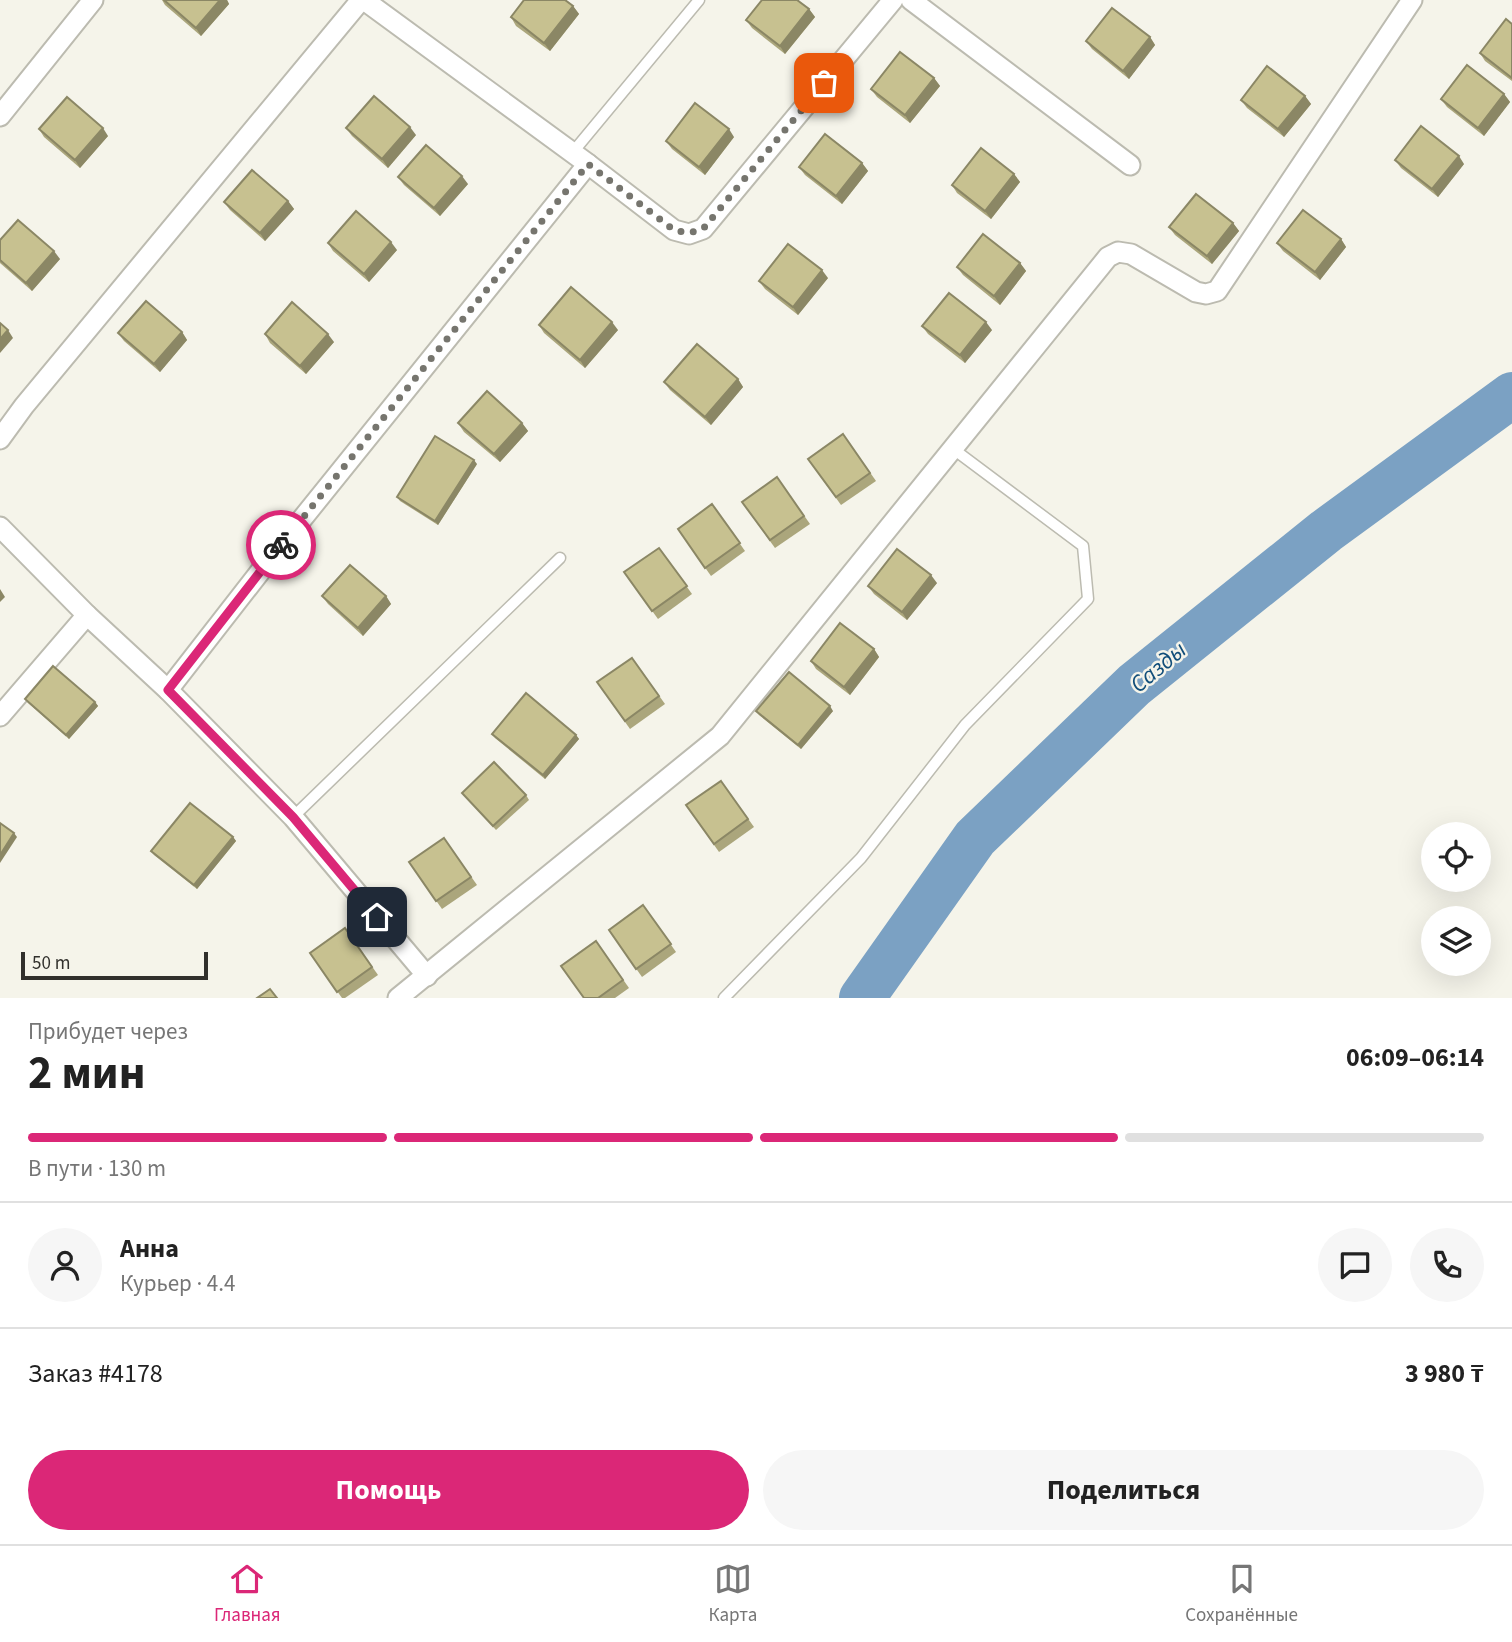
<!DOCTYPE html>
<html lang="ru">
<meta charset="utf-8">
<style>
:root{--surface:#fff;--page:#f6f6f6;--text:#222;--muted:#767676;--line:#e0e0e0;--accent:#db2777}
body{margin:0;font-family:"Source Sans 3",sans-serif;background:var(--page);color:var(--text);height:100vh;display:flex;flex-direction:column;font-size:26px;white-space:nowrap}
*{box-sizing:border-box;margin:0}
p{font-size:23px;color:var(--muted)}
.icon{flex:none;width:38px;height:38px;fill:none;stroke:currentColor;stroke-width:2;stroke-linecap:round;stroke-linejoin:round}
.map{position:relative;height:998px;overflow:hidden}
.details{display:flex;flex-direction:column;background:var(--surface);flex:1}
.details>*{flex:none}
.controls{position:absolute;left:1421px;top:822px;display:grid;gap:14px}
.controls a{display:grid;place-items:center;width:70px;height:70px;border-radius:50%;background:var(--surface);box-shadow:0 7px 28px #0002;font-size:35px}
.scale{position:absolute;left:21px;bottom:18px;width:187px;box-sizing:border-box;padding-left:7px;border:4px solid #31302c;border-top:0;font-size:19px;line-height:24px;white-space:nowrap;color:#31302c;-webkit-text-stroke:5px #f5f4ea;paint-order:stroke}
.pin{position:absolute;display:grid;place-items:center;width:60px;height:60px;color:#fff;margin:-30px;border-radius:14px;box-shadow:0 4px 10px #0006}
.courier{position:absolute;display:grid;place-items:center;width:70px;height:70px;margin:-35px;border:5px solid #db2777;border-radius:50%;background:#fff;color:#222;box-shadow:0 2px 9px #0007}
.head em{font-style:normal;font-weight:700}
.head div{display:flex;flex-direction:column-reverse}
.head{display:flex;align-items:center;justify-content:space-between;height:119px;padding:0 28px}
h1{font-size:46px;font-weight:700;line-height:52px}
.bar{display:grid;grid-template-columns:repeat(4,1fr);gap:10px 7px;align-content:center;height:84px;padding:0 28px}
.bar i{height:9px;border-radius:5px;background:var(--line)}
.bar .active{background:var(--accent)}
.bar p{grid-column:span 4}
.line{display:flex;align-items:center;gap:18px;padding:0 28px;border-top:2px solid var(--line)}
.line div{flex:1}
.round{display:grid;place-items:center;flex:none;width:74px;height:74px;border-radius:37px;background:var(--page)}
.button{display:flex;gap:14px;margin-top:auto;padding:14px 28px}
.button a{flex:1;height:80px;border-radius:42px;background:var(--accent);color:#fff;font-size:28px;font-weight:700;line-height:80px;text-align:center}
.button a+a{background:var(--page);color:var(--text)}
.menu{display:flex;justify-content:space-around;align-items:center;height:98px;border-top:2px solid var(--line);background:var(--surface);font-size:19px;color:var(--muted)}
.menu a{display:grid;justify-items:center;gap:4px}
.menu .active{color:var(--accent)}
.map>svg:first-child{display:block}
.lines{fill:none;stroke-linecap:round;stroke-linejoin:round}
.river{stroke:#7ba1c3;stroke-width:46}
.lane-casing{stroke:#bcbbb0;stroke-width:13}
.street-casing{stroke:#bcbbb0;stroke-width:23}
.lane{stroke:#fff;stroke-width:10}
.street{stroke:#fff;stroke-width:19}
.wall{fill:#aba67c}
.shaded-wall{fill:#8b8765}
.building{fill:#c7c190;stroke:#8b8765;stroke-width:2}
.done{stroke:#76756e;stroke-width:7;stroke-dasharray:0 12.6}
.route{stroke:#db2777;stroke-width:9}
.labels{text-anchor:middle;stroke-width:5;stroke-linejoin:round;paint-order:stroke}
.water-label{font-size:24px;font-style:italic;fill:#114e7a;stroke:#f5f4ea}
</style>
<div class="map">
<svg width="1512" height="998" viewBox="0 0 1512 998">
<rect width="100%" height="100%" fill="#f5f4ea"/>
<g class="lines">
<path class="river" d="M862 998 975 838 1134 685 1326 531 1512 395"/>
<defs>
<g id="lane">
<path d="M573 152 699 0"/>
<path d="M293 817 560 558"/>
<path d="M724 998 861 858 965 725 1088 599 1083 546 952 448"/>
</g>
<g id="street">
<path d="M364 0 588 164 273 555 168 690 293 817 427 976"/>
<path d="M911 0 1130 165"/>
<path d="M0 116 93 0"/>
<path d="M588 164 674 230 689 234 703 229 893 0"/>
<path d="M0 439 24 406 361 0"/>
<path d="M0 527 87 615 0 716"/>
<path d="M87 615 168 690"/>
<path d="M398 998 720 736 1108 257 1118 252 1131 254 1196 292 1206 294 1217 291 1412 0"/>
</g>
</defs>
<use href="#lane" class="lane-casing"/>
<use href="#street" class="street-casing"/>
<use href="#lane" class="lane"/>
<use href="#street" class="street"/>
</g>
<g class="wall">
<path d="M162 0H227L229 4 201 36 165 5Z"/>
<path d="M573 6 579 14 550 51 516 26 511 17Z"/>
<path d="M809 9 815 17 785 54 752 28 746 20Z"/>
<path d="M1512 24V81L1485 61 1480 53Z"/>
<path d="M1150 37 1155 45 1129 79 1092 49 1086 41Z"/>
<path d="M934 78 940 86 910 123 877 97 871 89Z"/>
<path d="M1504 94 1510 102 1484 136 1447 107 1441 99Z"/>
<path d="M1305 96 1311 104 1284 137 1247 108 1241 100Z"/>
<path d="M346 128 416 135 388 168 352 136Z"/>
<path d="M39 129 108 136 80 168 44 137Z"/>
<path d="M734 137 705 175 672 149 666 141Z"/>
<path d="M1395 160 1464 164 1438 197 1401 168Z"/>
<path d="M862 163 868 171 842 204 805 175 799 167Z"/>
<path d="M1014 174 1020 182 991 219 957 193 952 185Z"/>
<path d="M398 177 468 184 440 216 404 185Z"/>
<path d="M288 201 294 209 265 241 230 210 224 202Z"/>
<path d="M1233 223 1239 231 1212 264 1175 235 1169 227Z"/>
<path d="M1341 239 1346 247 1320 280 1283 251 1277 243Z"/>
<path d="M0 240 60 259 32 291 0 263Z"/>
<path d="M328 243 397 250 369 282 333 251Z"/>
<path d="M1020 263 1026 271 1000 305 963 275 957 267Z"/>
<path d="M828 278 798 315 765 289 759 281Z"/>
<path d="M539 325 618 330 585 368 544 333Z"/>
<path d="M922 326 992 330 965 363 928 334Z"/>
<path d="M182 332 187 340 160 372 124 341 118 333Z"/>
<path d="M265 334 334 342 306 374 270 343Z"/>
<path d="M738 379 743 387 711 425 670 390 664 382Z"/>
<path d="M458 423H522L528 431 500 462 464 432Z"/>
<path d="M843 434 876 481 841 505 808 459Z"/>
<path d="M477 464 438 525 400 501 397 497Z"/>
<path d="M777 477 810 524 775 548 742 502Z"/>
<path d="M712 504 745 551 711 576 678 529Z"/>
<path d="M659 548 692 594 658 619 624 572Z"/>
<path d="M937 583 907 620 874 594 868 586Z"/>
<path d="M322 596H386L391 604 363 636 328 604Z"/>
<path d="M874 649 879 657 850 695 816 669 811 661Z"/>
<path d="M632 658 665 704 630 729 597 682Z"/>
<path d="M25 699 95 702 98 706 69 739 28 703Z"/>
<path d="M756 711H833L801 749 759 715Z"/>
<path d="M492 734 576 735 579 739 545 779 495 738Z"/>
<path d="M721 781 754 827 719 852 686 805Z"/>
<path d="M462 793 526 795 529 800 496 830Z"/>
<path d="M233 837 236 841 197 889 154 855 151 851Z"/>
<path d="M444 838 477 885 442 909 409 862Z"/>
<path d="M643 905 676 952 642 977 609 930Z"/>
<path d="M345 928 378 975 345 998H342L310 953Z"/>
<path d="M596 941 629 988 615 998H584Z"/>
</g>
<g class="shaded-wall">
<path d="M220 0H227L229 4 201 36 196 28Z"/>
<path d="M573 6 579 14 550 51 544 43Z"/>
<path d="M809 9 815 17 785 54 780 46Z"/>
<path d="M1150 37 1155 45 1129 79 1123 71Z"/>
<path d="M934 78 940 86 910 123 905 115Z"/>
<path d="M1504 94 1510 102 1484 136 1478 128Z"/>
<path d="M1305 96 1311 104 1284 137 1278 129Z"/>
<path d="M410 127 416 135 388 168 382 159Z"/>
<path d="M103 128 108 136 80 168 75 160Z"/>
<path d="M729 129 734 137 705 175 699 167Z"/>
<path d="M1459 156 1464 164 1438 197 1432 189Z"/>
<path d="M862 163 868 171 842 204 836 196Z"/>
<path d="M1014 174 1020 182 991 219 985 211Z"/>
<path d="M462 176 468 184 440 216 434 208Z"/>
<path d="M288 201 294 209 265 241 260 233Z"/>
<path d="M1233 223 1239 231 1212 264 1207 256Z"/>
<path d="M1341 239 1346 247 1320 280 1315 272Z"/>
<path d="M391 242 397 250 369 282 364 274Z"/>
<path d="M54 251 60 259 32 291 26 283Z"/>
<path d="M1020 263 1026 271 1000 305 994 296Z"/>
<path d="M822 270 828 278 798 315 793 307Z"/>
<path d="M612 322 618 330 585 368 580 360Z"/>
<path d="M986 322 992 330 965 363 960 355Z"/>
<path d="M8 330 13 338 0 353V339Z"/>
<path d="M182 332 187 340 160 372 154 364Z"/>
<path d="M328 334 334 342 306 374 300 366Z"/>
<path d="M738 379 743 387 711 425 705 417Z"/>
<path d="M522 423 528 431 500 462 494 454Z"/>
<path d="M474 460 477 464 438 525 435 521Z"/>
<path d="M931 575 937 583 907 620 902 612Z"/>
<path d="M0 589 5 597 0 602Z"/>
<path d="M386 596 391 604 363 636 358 628Z"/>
<path d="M874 649 879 657 850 695 844 687Z"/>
<path d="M95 702 98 706 69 739 66 735Z"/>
<path d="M830 706 833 711 801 749 798 745Z"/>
<path d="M576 735 579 739 545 779 543 775Z"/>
<path d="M14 833 17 837 0 863V855Z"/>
<path d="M233 837 236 841 197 889 194 885Z"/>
</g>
<g class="building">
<path d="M164 0H220L196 28Z"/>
<path d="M524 0H565L573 6 544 43 511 17Z"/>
<path d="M762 0H797L809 9 780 46 746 20Z"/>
<path d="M1112 8 1150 37 1123 71 1086 41Z"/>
<path d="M1506 19 1512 24V78L1480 53Z"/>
<path d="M900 52 934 78 905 115 871 89Z"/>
<path d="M1467 65 1504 94 1478 128 1441 99Z"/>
<path d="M1267 66 1305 96 1278 129 1241 100Z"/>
<path d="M374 96 410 127 382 159 346 128Z"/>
<path d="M67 97 103 128 75 160 39 129Z"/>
<path d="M695 103 729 129 699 167 666 141Z"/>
<path d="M1421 126 1459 156 1432 189 1395 160Z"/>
<path d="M825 134 862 163 836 196 799 167Z"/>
<path d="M426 145 462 176 434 208 398 177Z"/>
<path d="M981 148 1014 174 985 211 952 185Z"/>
<path d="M252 170 288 201 260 233 224 202Z"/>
<path d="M1196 194 1233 223 1207 256 1169 227Z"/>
<path d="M1303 210 1341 239 1315 272 1277 243Z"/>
<path d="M356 211 391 242 364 274 328 243Z"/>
<path d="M18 220 54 251 26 283 0 260V240Z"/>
<path d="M983 234 1020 263 994 296 957 267Z"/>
<path d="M788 244 822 270 793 307 759 281Z"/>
<path d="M571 287 612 322 580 360 539 325Z"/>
<path d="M949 293 986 322 960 355 922 326Z"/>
<path d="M146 301 182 332 154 364 118 333Z"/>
<path d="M292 302 328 334 300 366 265 334Z"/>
<path d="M0 323 8 330 0 339Z"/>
<path d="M697 344 738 379 705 417 664 382Z"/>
<path d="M487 391 522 423 494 454 458 423Z"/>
<path d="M843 434 870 473 836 497 808 459Z"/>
<path d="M435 436 474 460 435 521 397 497Z"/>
<path d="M777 477 804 516 770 540 742 502Z"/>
<path d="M712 504 740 543 705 568 678 529Z"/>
<path d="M659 548 687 586 652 611 624 572Z"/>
<path d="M897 549 931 575 902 612 868 586Z"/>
<path d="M350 565 386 596 358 628 322 596Z"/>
<path d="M840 623 874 649 844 687 811 661Z"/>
<path d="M632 658 659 696 625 721 597 682Z"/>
<path d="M53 666 95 702 66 735 25 699Z"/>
<path d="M789 672 830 706 798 745 756 711Z"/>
<path d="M526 693 576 735 543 775 492 734Z"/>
<path d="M494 762 526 795 493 826 462 793Z"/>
<path d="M721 781 748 819 714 844 686 805Z"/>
<path d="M190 803 233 837 194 885 151 851Z"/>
<path d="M0 823 14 833 0 855Z"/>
<path d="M444 838 471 877 436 901 409 862Z"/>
<path d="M643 905 671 944 636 969 609 930Z"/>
<path d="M345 928 372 967 337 992 310 953Z"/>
<path d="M596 941 623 980 598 998H584L561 966Z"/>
<path d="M270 989 277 998H257Z"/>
</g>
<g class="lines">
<path class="done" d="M281 545 588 164 674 230 689 233 703 229 824 83"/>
<path class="route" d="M281 545 168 690 293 817 377 917"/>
</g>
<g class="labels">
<g class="water-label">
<text transform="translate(1158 667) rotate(-40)" y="8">Сазды</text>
</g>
</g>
</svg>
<div class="controls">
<a><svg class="icon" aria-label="locate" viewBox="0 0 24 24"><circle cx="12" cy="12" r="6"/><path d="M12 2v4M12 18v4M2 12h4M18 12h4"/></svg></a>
<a><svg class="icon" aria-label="layers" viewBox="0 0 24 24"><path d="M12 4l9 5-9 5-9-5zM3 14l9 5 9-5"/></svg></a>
</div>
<div class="scale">50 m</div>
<div class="pin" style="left:824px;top:83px;background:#ea580c"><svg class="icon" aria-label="bag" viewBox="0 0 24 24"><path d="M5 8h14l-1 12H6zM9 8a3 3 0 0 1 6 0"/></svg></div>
<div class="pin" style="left:377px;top:917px;background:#1f2937"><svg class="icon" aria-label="home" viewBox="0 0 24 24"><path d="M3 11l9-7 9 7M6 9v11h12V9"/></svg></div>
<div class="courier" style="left:281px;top:545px"><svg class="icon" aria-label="bike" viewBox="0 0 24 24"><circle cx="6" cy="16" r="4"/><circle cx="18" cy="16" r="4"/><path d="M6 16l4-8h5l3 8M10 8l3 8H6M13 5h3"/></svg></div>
</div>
<section class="details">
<div class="head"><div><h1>2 мин</h1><p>Прибудет через</p></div><em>06:09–06:14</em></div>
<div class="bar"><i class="active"></i><i class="active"></i><i class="active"></i><i></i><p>В пути · 130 m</p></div>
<div class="line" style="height:126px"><a class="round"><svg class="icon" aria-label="person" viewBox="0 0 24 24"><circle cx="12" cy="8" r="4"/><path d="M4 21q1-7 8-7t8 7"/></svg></a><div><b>Анна</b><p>Курьер · 4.4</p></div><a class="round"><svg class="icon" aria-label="chat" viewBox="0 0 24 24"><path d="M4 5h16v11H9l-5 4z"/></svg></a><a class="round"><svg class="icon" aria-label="phone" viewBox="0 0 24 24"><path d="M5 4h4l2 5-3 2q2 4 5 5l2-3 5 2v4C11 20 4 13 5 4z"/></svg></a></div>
<div class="line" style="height:91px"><div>Заказ #4178</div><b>3 980 ₸</b></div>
<div class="button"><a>Помощь</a><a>Поделиться</a></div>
</section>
<nav class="menu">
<a class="active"><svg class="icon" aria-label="home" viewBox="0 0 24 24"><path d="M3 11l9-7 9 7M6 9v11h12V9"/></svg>Главная</a>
<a><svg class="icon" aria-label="map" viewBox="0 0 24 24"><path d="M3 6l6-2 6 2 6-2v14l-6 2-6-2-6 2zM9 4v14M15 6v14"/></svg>Карта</a>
<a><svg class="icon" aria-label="saved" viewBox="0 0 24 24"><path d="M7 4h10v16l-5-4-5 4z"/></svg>Сохранённые</a>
</nav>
